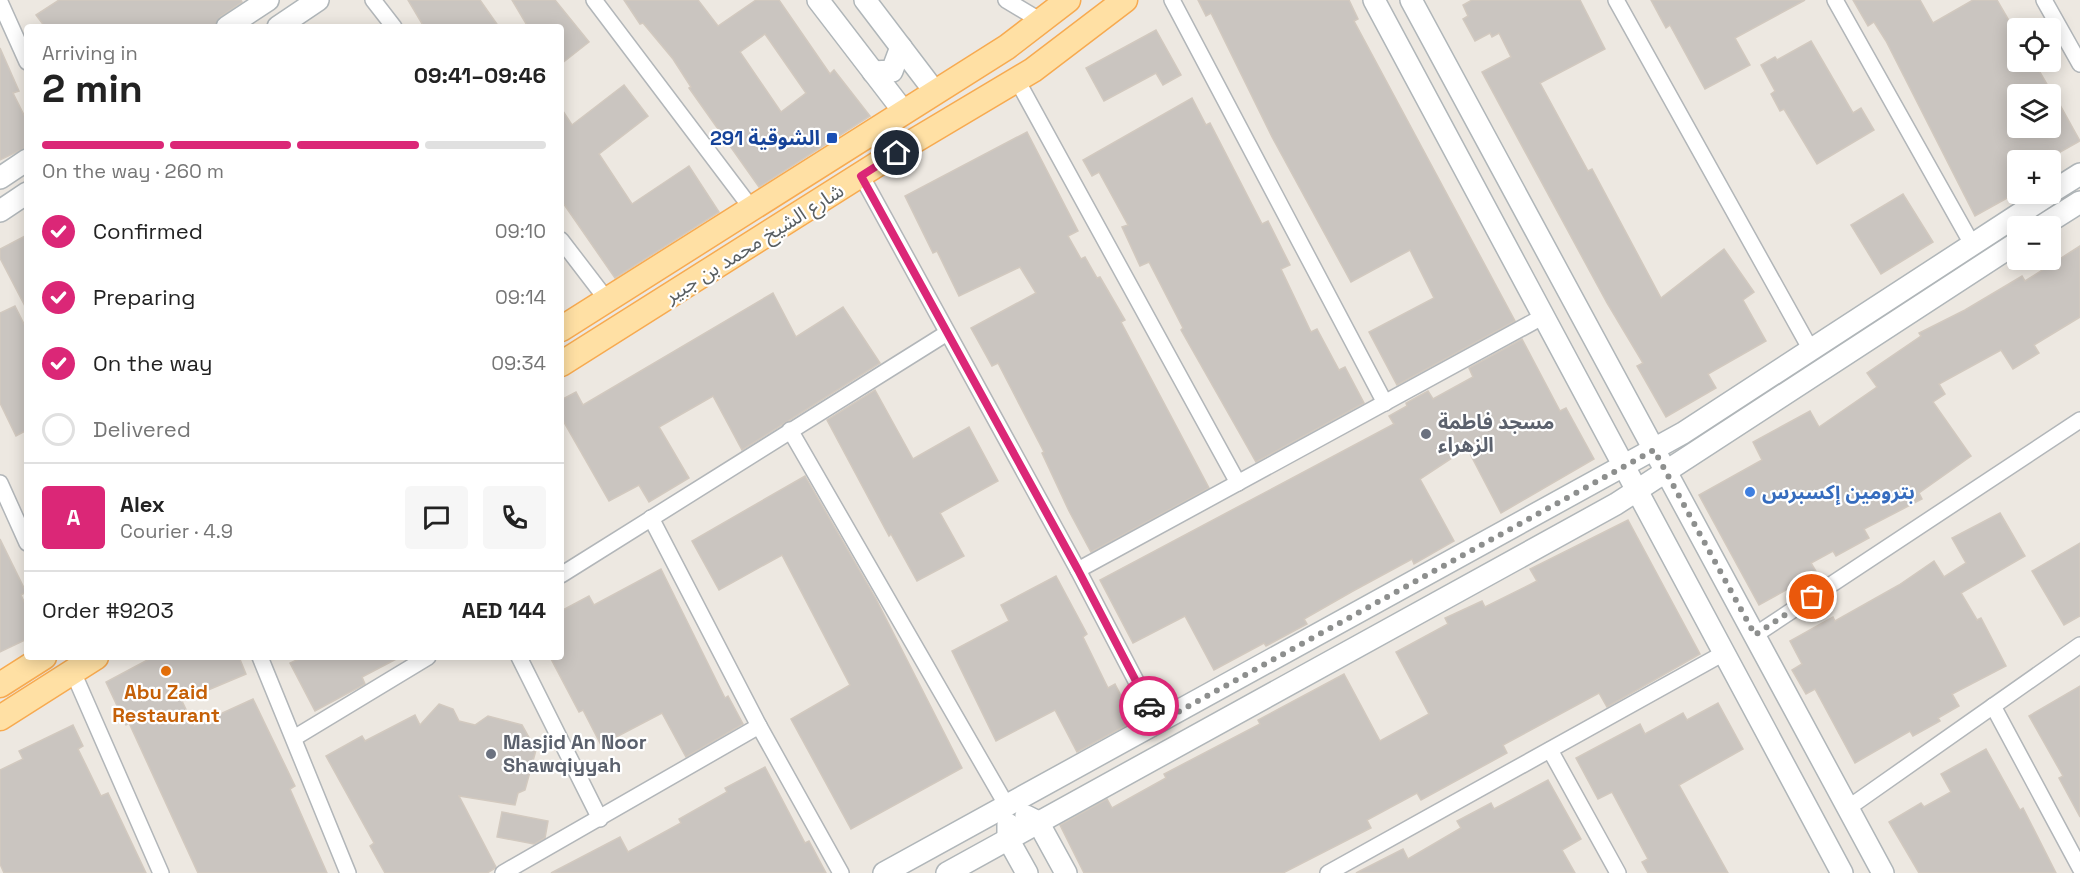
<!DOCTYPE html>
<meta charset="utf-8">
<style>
:root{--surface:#fff;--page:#f6f6f6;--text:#222;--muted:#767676;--line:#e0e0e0;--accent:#db2777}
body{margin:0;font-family:"Space Grotesk","Noto Sans Arabic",sans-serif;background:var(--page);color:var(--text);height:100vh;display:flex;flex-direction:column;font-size:22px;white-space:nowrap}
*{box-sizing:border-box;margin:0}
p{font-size:20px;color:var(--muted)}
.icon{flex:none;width:33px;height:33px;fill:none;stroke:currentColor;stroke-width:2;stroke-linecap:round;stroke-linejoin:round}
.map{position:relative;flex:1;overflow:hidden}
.sheet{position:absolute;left:24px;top:24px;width:540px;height:636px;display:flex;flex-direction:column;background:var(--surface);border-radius:6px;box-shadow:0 3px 15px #0003}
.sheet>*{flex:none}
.tools{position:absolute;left:2007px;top:18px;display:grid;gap:12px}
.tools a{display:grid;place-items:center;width:54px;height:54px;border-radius:6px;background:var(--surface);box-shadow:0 3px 15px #0003;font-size:30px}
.pin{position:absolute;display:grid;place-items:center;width:51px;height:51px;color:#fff;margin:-26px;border:3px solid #fff;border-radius:50%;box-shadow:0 2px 6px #0007}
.courier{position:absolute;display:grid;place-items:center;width:60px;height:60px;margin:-30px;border:4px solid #db2777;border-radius:50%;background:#fff;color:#222;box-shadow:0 2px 8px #0007}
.overview em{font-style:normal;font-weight:800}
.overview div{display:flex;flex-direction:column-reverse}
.overview{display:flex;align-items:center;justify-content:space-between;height:102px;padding:0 18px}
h1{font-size:39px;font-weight:800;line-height:45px}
.bar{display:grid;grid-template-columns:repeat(4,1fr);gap:9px 6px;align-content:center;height:72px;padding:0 18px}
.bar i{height:8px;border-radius:4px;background:var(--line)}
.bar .active{background:var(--accent)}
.bar p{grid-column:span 4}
.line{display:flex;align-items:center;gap:15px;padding:0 18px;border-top:2px solid var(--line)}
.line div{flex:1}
.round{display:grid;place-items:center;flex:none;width:63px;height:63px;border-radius:6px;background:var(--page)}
ol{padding:0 18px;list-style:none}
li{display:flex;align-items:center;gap:18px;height:66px}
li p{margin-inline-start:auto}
li .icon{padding:6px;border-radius:50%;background:var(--accent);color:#fff;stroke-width:4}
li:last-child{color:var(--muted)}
li i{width:33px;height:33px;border:3px solid var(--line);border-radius:50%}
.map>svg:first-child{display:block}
.building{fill:#cac5c0;stroke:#d2c9bf;stroke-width:1.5;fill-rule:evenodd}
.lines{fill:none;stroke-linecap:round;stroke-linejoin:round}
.street-casing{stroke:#b2b6b9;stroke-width:18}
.secondary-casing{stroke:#b0b6b9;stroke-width:24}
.primary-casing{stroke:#f7aa50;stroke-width:27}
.street{stroke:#fff;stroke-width:15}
.secondary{stroke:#fff;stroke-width:21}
.primary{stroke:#ffe0a4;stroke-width:24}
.done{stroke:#8d8f8e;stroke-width:6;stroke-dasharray:0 10.8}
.route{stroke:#db2777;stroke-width:8}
.transit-dot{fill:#1a4fb4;stroke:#fff;stroke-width:2}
.worship-dot{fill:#6b7280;stroke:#fff;stroke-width:2}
.shop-dot{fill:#3f7fe0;stroke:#fff;stroke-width:2}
.food-dot{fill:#e8710a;stroke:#fff;stroke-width:2}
.labels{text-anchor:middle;stroke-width:4.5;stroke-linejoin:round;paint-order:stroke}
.transit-label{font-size:20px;font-weight:bold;fill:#164399;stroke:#fff;text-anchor:end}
.street-label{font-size:20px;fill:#595f62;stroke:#fff}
.worship-label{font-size:20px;font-weight:bold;fill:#5b616d;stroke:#fff;text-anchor:start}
.shop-label{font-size:20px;font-weight:bold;fill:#366cbe;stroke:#fff;text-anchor:start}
.food-label{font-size:20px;font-weight:bold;fill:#c56008;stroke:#fff}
</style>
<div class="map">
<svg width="2080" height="873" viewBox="0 0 2080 873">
<rect width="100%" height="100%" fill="#ede8e1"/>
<g class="building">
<path d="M59 0H241L242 2 220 17 214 27H45L36 15Z"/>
<path d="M408 0H480L499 27H424Z"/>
<path d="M512 0H555L589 42 561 64V27H528Z"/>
<path d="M624 0H698L718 26 756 0H779L830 74 834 70 870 116 759 187 689 88 691 87 673 59 643 23 640 24ZM765 34 806 93 781 112 740 52Z"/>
<path d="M1198 0H1349L1358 19 1354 21 1515 321 1397 385 1369 332 1434 298 1410 250 1351 282 1272 137 1211 13 1206 16Z"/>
<path d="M1472 0H1580L1605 49 1540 83 1588 171 1592 169 1661 298 1724 249 1754 292 1743 300 1766 341 1708 374 1716 388 1666 417 1637 366 1643 363 1607 303 1482 72 1511 57 1499 33 1492 37 1490 33 1475 41 1463 19 1468 16 1463 5Z"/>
<path d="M1651 0H1805L1735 38 1750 65 1705 89 1670 25 1666 28Z"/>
<path d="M1853 0H1920L1933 23 1973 0H1997L2018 36V62H2034L2048 86 2032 94H2018V128H2050V87L2080 141 2046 160H2018V192L1975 216 1886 41 1874 22 1868 26Z"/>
<path d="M1156 30 1181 75 1163 85 1156 73 1104 101 1086 68Z"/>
<path d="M1811 41 1853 113 1861 108 1874 130 1817 164 1784 109 1780 111 1771 94 1775 91 1761 65 1775 57 1777 60Z"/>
<path d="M0 48 19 91 13 93 27 121V147L0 160Z"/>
<path d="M624 85 648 116 599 154 632 204 689 166 719 212 615 278 561 200V108L572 125Z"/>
<path d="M1192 98 1206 125 1210 123 1262 224 1268 221 1290 265 1281 269 1311 332 1317 329 1339 370 1345 367 1364 403 1256 462 1181 330 1183 328 1149 262 1140 266 1122 227 1128 225 1099 172 1092 176 1083 160Z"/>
<path d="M1027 132 1078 231 1068 236 1081 259 1085 257 1097 278 1100 277 1125 320 1121 322 1209 488 1091 552 1069 511 1042 453 1044 452 998 363 992 366 971 328 1036 293 1020 267 959 296 937 251 933 253 905 196Z"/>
<path d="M1903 194 1933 242 1881 274 1851 225Z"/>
<path d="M27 235V310L0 258V249Z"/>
<path d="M2080 246V317L2034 345 2039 353 2013 369 2001 350 1939 384 1945 394 1933 402 1971 456 1919 493 1922 499 1864 529 1869 538 1836 556 1833 551 1811 563 1817 573 1759 605 1699 495 1762 460 1753 442 1810 411 1819 427 1877 387 1867 373 1921 336 1919 333 1965 310 2022 276 2025 281Z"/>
<path d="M773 293 796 337 843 307 880 363 742 450 713 396 659 427 689 478 649 502 639 485 609 501 561 417V400L576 392 583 405Z"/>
<path d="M15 306 27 330V430L16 436 0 403V313Z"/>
<path d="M1522 339 1560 411 1566 408 1594 459 1501 513 1467 448 1420 479 1454 541 1414 564 1412 559 1353 591 1304 619 1307 624 1266 646 1264 643 1214 670 1185 616 1133 643 1100 580 1394 424 1389 416 1407 406 1406 403 1428 391 1433 399 1473 377 1469 368Z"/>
<path d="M875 390 913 459 969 427 998 481 940 513 964 556 917 581 891 534 889 536 827 420Z"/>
<path d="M805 476 876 599 962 768 851 829 791 719 850 685 782 555 719 590 692 541Z"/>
<path d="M2000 513 2025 556 1961 593 1977 620 1981 618 2006 666 1952 694 1959 706 1938 718 1940 721 1913 736 1910 731 1855 763 1815 689 1806 694 1792 670 1802 664 1790 641 1833 617 1835 621 1899 585 1934 561 1944 577 1966 563 1952 538Z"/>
<path d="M1628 520 1700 654 1607 707 1599 693 1503 745 1507 753 1421 800 1417 793 1367 820 1371 828 1283 873H1084L1060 825 1107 799 1112 808 1166 778 1164 774 1260 724 1258 720 1344 674 1380 741 1429 714 1396 652 1448 624 1445 618 1482 601 1485 607 1537 581 1530 569Z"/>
<path d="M0 539 26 592 21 595 27 608V639L0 652Z"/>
<path d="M2080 543V616L2064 625 2032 571Z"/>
<path d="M661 569 725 698 728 696 743 724 686 757 662 713 601 745 583 710 579 712 550 657H561V611L589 596 594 605Z"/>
<path d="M1056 576 1087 634 1083 637 1108 688 1115 684 1134 721 1077 752 1055 710 996 741 952 651 1009 621 1001 605Z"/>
<path d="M153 657H239L246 674 182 701 194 726 253 699 295 786 290 789 327 873H198L129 723 126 725 106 682Z"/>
<path d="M303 657H400L362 677 365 684 315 711 290 663Z"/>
<path d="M2080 686V817L2059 778 2063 776 2029 716Z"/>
<path d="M1718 703 1743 749 1679 785 1728 873H1648L1642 862 1648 859 1612 792 1598 799 1576 758 1640 724 1645 734 1683 713 1687 720Z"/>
<path d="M439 704 453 709 459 721 475 725 488 716 522 725 536 750 525 790 518 793 515 805 459 796 496 867 494 869 487 873H385L370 846 374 843 326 756 362 736 365 741 415 715 420 725Z"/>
<path d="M73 725 83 746 78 749 101 796 108 793 146 873H4L0 864V770L23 759 19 751Z"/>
<path d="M1986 749 2020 810 2023 808 2056 873H1919L1889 822 1921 803 1924 807 1951 792 1941 774Z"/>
<path d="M765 767 805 843 809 841 826 873H551L620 837 628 852 681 823 679 819 727 792 725 788Z"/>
<path d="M1548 780 1581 839 1562 850 1575 873H1356L1403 849 1408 859 1461 828 1457 821 1491 803 1494 809Z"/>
<path d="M502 812 548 821 545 838 534 844 497 837Z"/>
</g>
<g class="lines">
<defs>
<g id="street">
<path d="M373 0 394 27"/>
<path d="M594 0 752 209"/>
<path d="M1006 0 1041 21"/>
<path d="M1172 0 1385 403"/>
<path d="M1616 0 1811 350"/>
<path d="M1835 0 1972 244"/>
<path d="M2044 0 2080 64"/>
<path d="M0 2 27 62"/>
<path d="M1017 80 1238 483"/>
<path d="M861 175 1078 570 1158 723"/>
<path d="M561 240 607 300"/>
<path d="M790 430 1007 806"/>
<path d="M0 483 27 543"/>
<path d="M651 518 759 726 841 873"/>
<path d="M1078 570 1544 316"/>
<path d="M561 575 947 333"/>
<path d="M1755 635 2080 420"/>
<path d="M260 657 348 873"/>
<path d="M519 657 600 819"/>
<path d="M73 672 161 873"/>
<path d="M1993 706 2080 868"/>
<path d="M294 738 428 657"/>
<path d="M1550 750 1618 873"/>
<path d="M1848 808 2080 645"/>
<path d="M503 873 759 726"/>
<path d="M1328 873 1724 653"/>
</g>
<g id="secondary">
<path d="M818 0 904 112"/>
<path d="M865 0 935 92"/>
<path d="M1374 0 1842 873"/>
<path d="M1411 0 1883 873"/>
<path d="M227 27 268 0"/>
<path d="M278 27 318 0"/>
<path d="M873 72 892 71 901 47"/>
<path d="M0 178 27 160"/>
<path d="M2050 193 2080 174"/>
<path d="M0 211 27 193"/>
<path d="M2042 226 2080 202"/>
<path d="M1026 816 1038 822 1066 873"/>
<path d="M1008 824V839L1027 873"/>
<path d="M884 873 1683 433 2050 194"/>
<path d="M947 873 1616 504 2018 242"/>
</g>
<g id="primary">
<path d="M561 329 1007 47 1068 0"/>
<path d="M561 364 914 141 1033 70 1125 0"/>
<path d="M0 685 44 657"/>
<path d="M0 718 96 657"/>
</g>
</defs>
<use href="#street" class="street-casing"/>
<use href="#secondary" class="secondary-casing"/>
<use href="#primary" class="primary-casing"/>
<use href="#street" class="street"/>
<use href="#secondary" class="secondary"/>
<use href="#primary" class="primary"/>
</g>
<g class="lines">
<path class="done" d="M1149 706 1158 723 1654 450 1755 635 1812 597"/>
<path class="route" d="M897 153 861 176 1078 570 1149 706"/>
</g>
<rect class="transit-dot" x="826" y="132" width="12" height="12" rx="3"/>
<g class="worship-dot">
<circle cx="1426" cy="434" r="6"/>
<circle cx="491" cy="754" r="6"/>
</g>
<circle class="shop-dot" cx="1750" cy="492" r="6"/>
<circle class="food-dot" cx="166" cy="671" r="6"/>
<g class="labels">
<g class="transit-label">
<text x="820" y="145">الشوقية 291</text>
</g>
<g class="street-label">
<text transform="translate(754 243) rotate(-32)" y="7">شارع الشيخ محمد بن جبير</text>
</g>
<g class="worship-label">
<text x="1438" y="429">مسجد فاطمة<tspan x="1438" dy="23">الزهراء</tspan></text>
<text x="503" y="749">Masjid An Noor<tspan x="503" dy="23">Shawqiyyah</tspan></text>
</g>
<g class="shop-label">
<text x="1762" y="499">بترومين إكسبرس</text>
</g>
<g class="food-label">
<text x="166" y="699">Abu Zaid<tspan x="166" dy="23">Restaurant</tspan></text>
</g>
</g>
</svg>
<div class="tools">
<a><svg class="icon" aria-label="locate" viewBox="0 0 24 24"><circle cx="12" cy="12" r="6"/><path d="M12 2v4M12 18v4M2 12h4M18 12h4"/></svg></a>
<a><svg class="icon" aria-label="layers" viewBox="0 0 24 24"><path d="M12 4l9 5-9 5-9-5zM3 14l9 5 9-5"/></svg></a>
<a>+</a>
<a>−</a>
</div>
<div class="pin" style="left:1812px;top:597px;background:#ea580c"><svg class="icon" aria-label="bag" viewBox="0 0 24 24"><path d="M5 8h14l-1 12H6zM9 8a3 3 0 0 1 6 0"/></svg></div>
<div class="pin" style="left:897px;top:153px;background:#1f2937"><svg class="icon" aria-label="home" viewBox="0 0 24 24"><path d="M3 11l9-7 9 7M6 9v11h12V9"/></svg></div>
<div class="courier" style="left:1149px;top:706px"><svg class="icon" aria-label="car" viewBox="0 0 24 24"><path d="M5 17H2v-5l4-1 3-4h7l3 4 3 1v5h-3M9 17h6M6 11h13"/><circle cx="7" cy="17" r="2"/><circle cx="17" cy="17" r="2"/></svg></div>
<section class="sheet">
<div class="overview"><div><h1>2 min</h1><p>Arriving in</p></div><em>09:41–09:46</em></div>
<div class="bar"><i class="active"></i><i class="active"></i><i class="active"></i><i></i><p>On the way · 260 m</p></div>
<ol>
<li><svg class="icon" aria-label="check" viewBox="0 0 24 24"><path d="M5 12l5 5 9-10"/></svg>Confirmed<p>09:10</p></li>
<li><svg class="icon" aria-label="check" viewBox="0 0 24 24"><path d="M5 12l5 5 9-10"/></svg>Preparing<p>09:14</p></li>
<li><svg class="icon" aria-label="check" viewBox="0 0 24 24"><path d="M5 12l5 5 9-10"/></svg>On the way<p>09:34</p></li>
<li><i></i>Delivered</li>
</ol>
<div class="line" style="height:108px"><b class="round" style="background:var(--accent);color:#fff">A</b><div><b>Alex</b><p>Courier · 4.9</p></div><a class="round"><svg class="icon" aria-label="chat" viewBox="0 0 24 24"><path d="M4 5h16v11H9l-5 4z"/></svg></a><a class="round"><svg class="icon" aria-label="phone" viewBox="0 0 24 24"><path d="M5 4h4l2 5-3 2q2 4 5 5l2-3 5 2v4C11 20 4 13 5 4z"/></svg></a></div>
<div class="line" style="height:78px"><div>Order #9203</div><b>AED 144</b></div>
</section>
</div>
